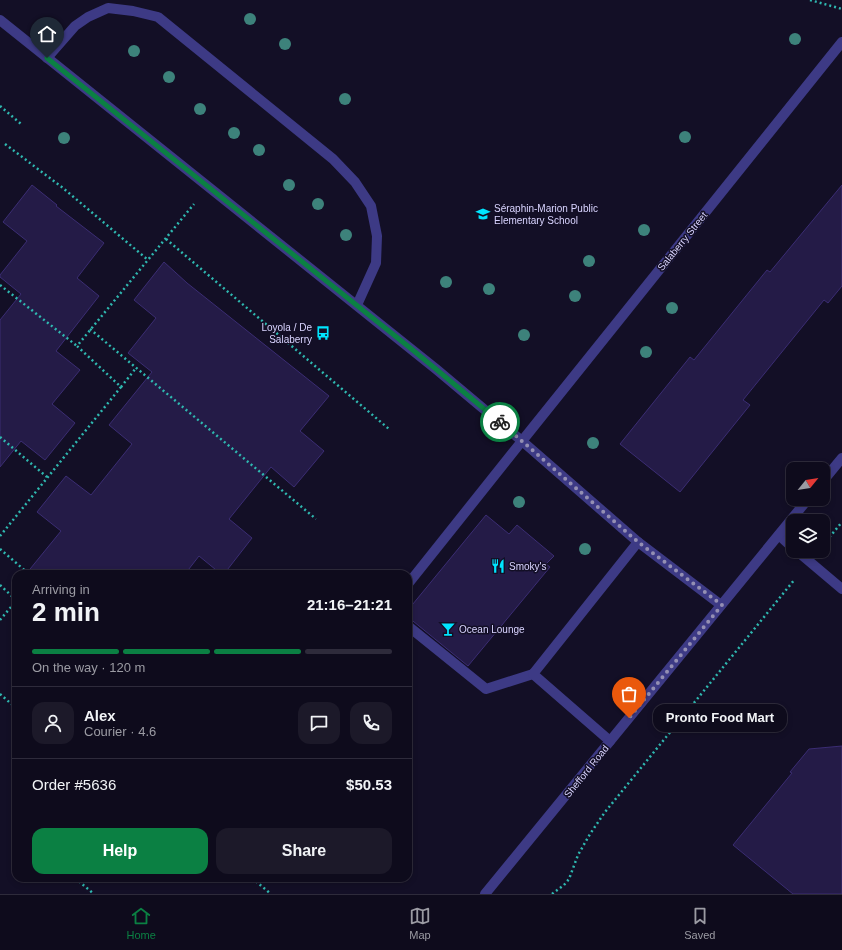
<!DOCTYPE html>
<meta charset="utf-8">
<style>
:root{--surface:#0e0b1c;--page:#1c1929;--text:#f1f3f6;--muted:#9b9ba3;--line:#2e2b3b;--accent:#0b8043}
body{margin:0;font-family:Arial,sans-serif;background:var(--page);color:var(--text);height:100vh;display:flex;flex-direction:column;font-size:15px;white-space:nowrap}
*{box-sizing:border-box;margin:0}
p{font-size:13px;color:var(--muted)}
.icon{flex:none;width:22px;height:22px;fill:none;stroke:currentColor;stroke-width:2;stroke-linecap:round;stroke-linejoin:round}
.map{position:relative;flex:1;overflow:hidden}
.drawer{position:absolute;left:12px;top:570px;width:400px;height:312px;display:flex;flex-direction:column;background:var(--surface);border-radius:12px;box-shadow:0 2px 6px #0003,0 0 0 1px var(--line)}
.drawer>*{flex:none}
.needle{width:26px;rotate:60deg}
.controls{position:absolute;left:786px;top:462px;display:grid;gap:8px}
.controls a{display:grid;place-items:center;width:44px;height:44px;border-radius:8px;background:var(--surface);box-shadow:0 2px 6px #0003,0 0 0 1px var(--line);font-size:20px}
.pin{position:absolute;display:grid;place-items:center;width:34px;height:34px;color:#fff;margin:-41px -17px;border-radius:50% 50% 50% 0;rotate:-45deg;box-shadow:0 0 4px #0007}
.pin .icon{rotate:45deg}
.courier{position:absolute;display:grid;place-items:center;width:40px;height:40px;margin:-20px;border:3px solid #0b8043;border-radius:50%;background:#fff;color:#222;box-shadow:0 1px 5px #0007}
.bubble{position:absolute;height:28px;border-radius:12px;background:var(--surface);box-shadow:0 2px 6px #0003,0 0 0 1px var(--line);font-size:13px;font-weight:700;line-height:28px;text-align:center}
.overview em{font-style:normal;font-weight:700}
.overview div{display:flex;flex-direction:column-reverse}
.overview{display:flex;align-items:center;justify-content:space-between;height:68px;padding:0 20px}
h1{font-size:26px;font-weight:700;line-height:30px}
.bar{display:grid;grid-template-columns:repeat(4,1fr);gap:6px 4px;align-content:center;height:48px;padding:0 20px}
.bar i{height:5px;border-radius:3px;background:var(--line)}
.bar .current{background:var(--accent)}
.bar p{grid-column:span 4}
.line{display:flex;align-items:center;gap:10px;padding:0 20px;border-top:1px solid var(--line)}
.line div{flex:1}
.round{display:grid;place-items:center;flex:none;width:42px;height:42px;border-radius:12px;background:var(--page)}
.primary-button{display:flex;gap:8px;margin-top:auto;padding:8px 20px}
.primary-button a{flex:1;height:46px;border-radius:12px;background:var(--accent);color:#fff;font-size:16px;font-weight:700;line-height:46px;text-align:center}
.primary-button a+a{background:var(--page);color:var(--text)}
.menu{display:flex;justify-content:space-around;align-items:center;height:56px;border-top:1px solid var(--line);background:var(--surface);font-size:11px;color:var(--muted)}
.menu a{display:grid;justify-items:center;gap:2px}
.menu .current{color:var(--accent)}
.map>svg:first-child{display:block}
.building{fill:#241b47;stroke:#3b2d73}
.lines{fill:none;stroke-linecap:round;stroke-linejoin:round}
.path{stroke:#2fb8b0;stroke-width:2.5;stroke-dasharray:2 3;stroke-linecap:butt}
.service{stroke:#3d3a85;stroke-width:10}
.minor{stroke:#3d3a85;stroke-width:10}
.tertiary{stroke:#3d3a85;stroke-width:10}
.tree{fill:#3d827b}
.done{stroke:#948fb3;stroke-width:4;stroke-dasharray:0 7.2}
.route{stroke:#0b8043;stroke-width:5}
.labels{text-anchor:middle;stroke-width:3;stroke-linejoin:round;paint-order:stroke}
.poi-label{font-size:10px;fill:#d9d4ff;stroke:#130f26;text-anchor:start}
.street-label{font-size:10px;fill:#d9d4ff;stroke:#130f26}
</style>
<div class="map">
<svg width="842" height="894" viewBox="0 0 842 894">
<rect width="100%" height="100%" fill="#130f26"/>
<g class="building">
<path d="M32 185 57 205 56 206 104 243 77 278 99 296 56 351 80 370 52 404 75 423 45 460 21 441 0 467V320L21 294 0 277V275L27 241 3 222Z"/>
<path d="M842 185V286L828 303 824 300 743 400 750 405 680 492 620 444 690 357 694 360 767 270 770 272Z"/>
<path d="M164 262 187 283 329 396 300 431 324 451 294 487 271 467 229 519 252 538 224 574H221L199 556 185 574H26L61 531 37 512 66 476 91 495 132 444 109 425 152 372 128 353 156 318 134 300Z"/>
<path d="M486 515 509 534 517 525 554 556 546 564 550 567 468 666 408 617V610Z"/>
<path d="M842 746V894H793L733 845 792 773 790 772 809 749Z"/>
</g>
<g class="lines">
<g class="path">
<path d="M810 0 842 9"/>
<path d="M0 106 21 124"/>
<path d="M5 144 63 188 148 260"/>
<path d="M166 239 389 429"/>
<path d="M0 285 77 346"/>
<path d="M90 329 316 519"/>
<path d="M121 387 136 368"/>
<path d="M0 437 47 477"/>
<path d="M0 536 121 387 77 346 194 204"/>
<path d="M823 545 842 522"/>
<path d="M0 549 29 574"/>
<path d="M0 585 16 600"/>
<path d="M0 620 16 601"/>
<path d="M0 694 16 708"/>
<path d="M75 878 94 894"/>
<path d="M252 878 271 894"/>
<path d="M552 894 564 885 569 879 578 855 590 834 605 812 795 579"/>
</g>
<g class="service">
<path d="M47 58 75 26 88 17 108 8 133 11 158 17 333 159 355 182 371 206 377 236 376 263 357 305"/>
<path d="M779 535 793 548"/>
<path d="M797 551 842 589"/>
<path d="M408 584 522 441"/>
<path d="M408 626 486 689 533 674"/>
<path d="M610 741 533 674 638 542"/>
</g>
<g class="minor">
<path d="M0 20 436 369 522 441 638 542 721 605"/>
<path d="M522 441 842 42"/>
</g>
<g class="tertiary">
<path d="M823 481 842 458"/>
<path d="M485 894 808 499"/>
</g>
</g>
<g class="tree">
<circle cx="250" cy="19" r="6"/>
<circle cx="795" cy="39" r="6"/>
<circle cx="285" cy="44" r="6"/>
<circle cx="134" cy="51" r="6"/>
<circle cx="169" cy="77" r="6"/>
<circle cx="345" cy="99" r="6"/>
<circle cx="200" cy="109" r="6"/>
<circle cx="234" cy="133" r="6"/>
<circle cx="685" cy="137" r="6"/>
<circle cx="64" cy="138" r="6"/>
<circle cx="259" cy="150" r="6"/>
<circle cx="289" cy="185" r="6"/>
<circle cx="318" cy="204" r="6"/>
<circle cx="644" cy="230" r="6"/>
<circle cx="346" cy="235" r="6"/>
<circle cx="589" cy="261" r="6"/>
<circle cx="446" cy="282" r="6"/>
<circle cx="489" cy="289" r="6"/>
<circle cx="575" cy="296" r="6"/>
<circle cx="672" cy="308" r="6"/>
<circle cx="524" cy="335" r="6"/>
<circle cx="646" cy="352" r="6"/>
<circle cx="593" cy="443" r="6"/>
<circle cx="519" cy="502" r="6"/>
<circle cx="585" cy="549" r="6"/>
</g>
<g class="lines">
<path class="done" d="M500 422 638 542 722 605 629 718"/>
<path class="route" d="M47 58 414 351 500 422"/>
</g>
<defs>
<symbol id="school-bare" viewBox="-9 -9 18 18"><path d="M0-5L7-2L0 1L-7-2ZM-4 1L0 2.5L4 1V4Q0 6-4 4Z" fill="#00e5ff" stroke="#130f26" stroke-width="2.5" paint-order="stroke"/></symbol>
<symbol id="bus-bare" viewBox="-9 -9 18 18"><path d="M-5-6H5V4H4V6H2V4H-2V6H-4V4H-5ZM-3.5-4V0h7V-4ZM-3.5 1.2v1.5H-2V1.2ZM2 1.2v1.5H3.5V1.2Z" fill="#00e5ff" stroke="#130f26" stroke-width="2.5" paint-order="stroke"/></symbol>
<symbol id="restaurant-bare" viewBox="-9 -9 18 18"><path d="M-5-6h1v4h1v-4h1v4h1v-4h1v5L-1.5 .5V6h-2V.5L-5-1ZM5-6V6H3V1.5H1.5Q1.5-4 5-6Z" fill="#00e5ff" stroke="#130f26" stroke-width="2.5" paint-order="stroke"/></symbol>
<symbol id="bar-bare" viewBox="-9 -9 18 18"><path d="M-6-5H6L.8 .8V4.5H3.5V6h-7V4.5H-.8V.8Z" fill="#00e5ff" stroke="#130f26" stroke-width="2.5" paint-order="stroke"/></symbol>
</defs>
<g fill-rule="evenodd">
<use href="#school-bare" x="473" y="204" width="20" height="20"/>
<use href="#bus-bare" x="313" y="323" width="20" height="20"/>
<use href="#restaurant-bare" x="488" y="556" width="20" height="20"/>
<use href="#bar-bare" x="438" y="619" width="20" height="20"/>
</g>
<g class="labels">
<g class="poi-label">
<text x="494" y="212">Séraphin-Marion Public<tspan x="494" dy="12">Elementary School</tspan></text>
<text x="312" y="331" text-anchor="end">Loyola / De<tspan x="312" dy="12">Salaberry</tspan></text>
<text x="509" y="570">Smoky's</text>
<text x="459" y="633">Ocean Lounge</text>
</g>
<g class="street-label">
<text transform="translate(682 241) rotate(-51)" y="4">Salaberry Street</text>
<text transform="translate(586 771) rotate(-51)" y="4">Shefford Road</text>
</g>
</g>
</svg>
<div class="controls">
<a><svg class="needle" viewBox="-14 -14 28 28"><path d="M0-13l5 13h-10z" fill="#e53935"/><path d="M0 13l5-13h-10z" fill="#9b9ba3"/></svg></a>
<a><svg class="icon" aria-label="layers" viewBox="0 0 24 24"><path d="M12 4l9 5-9 5-9-5zM3 14l9 5 9-5"/></svg></a>
</div>
<div class="pin" style="left:629px;top:718px;background:#ea580c"><svg class="icon" aria-label="bag" viewBox="0 0 24 24"><path d="M5 8h14l-1 12H6zM9 8a3 3 0 0 1 6 0"/></svg></div>
<div class="pin" style="left:47px;top:58px;background:#1f2937"><svg class="icon" aria-label="home" viewBox="0 0 24 24"><path d="M3 11l9-7 9 7M6 9v11h12V9"/></svg></div>
<div class="courier" style="left:500px;top:422px"><svg class="icon" aria-label="bike" viewBox="0 0 24 24"><circle cx="6" cy="16" r="4"/><circle cx="18" cy="16" r="4"/><path d="M6 16l4-8h5l3 8M10 8l3 8H6M13 5h3"/></svg></div>
<div class="bubble" style="left:653px;top:704px;width:134px">Pronto Food Mart</div>
<section class="drawer">
<div class="overview"><div><h1>2 min</h1><p>Arriving in</p></div><em>21:16–21:21</em></div>
<div class="bar"><i class="current"></i><i class="current"></i><i class="current"></i><i></i><p>On the way · 120 m</p></div>
<div class="line" style="height:72px"><a class="round"><svg class="icon" aria-label="person" viewBox="0 0 24 24"><circle cx="12" cy="8" r="4"/><path d="M4 21q1-7 8-7t8 7"/></svg></a><div><b>Alex</b><p>Courier · 4.6</p></div><a class="round"><svg class="icon" aria-label="chat" viewBox="0 0 24 24"><path d="M4 5h16v11H9l-5 4z"/></svg></a><a class="round"><svg class="icon" aria-label="phone" viewBox="0 0 24 24"><path d="M5 4h4l2 5-3 2q2 4 5 5l2-3 5 2v4C11 20 4 13 5 4z"/></svg></a></div>
<div class="line" style="height:52px"><div>Order #5636</div><b>$50.53</b></div>
<div class="primary-button"><a>Help</a><a>Share</a></div>
</section>
</div>
<nav class="menu">
<a class="current"><svg class="icon" aria-label="home" viewBox="0 0 24 24"><path d="M3 11l9-7 9 7M6 9v11h12V9"/></svg>Home</a>
<a><svg class="icon" aria-label="map" viewBox="0 0 24 24"><path d="M3 6l6-2 6 2 6-2v14l-6 2-6-2-6 2zM9 4v14M15 6v14"/></svg>Map</a>
<a><svg class="icon" aria-label="saved" viewBox="0 0 24 24"><path d="M7 4h10v16l-5-4-5 4z"/></svg>Saved</a>
</nav>
